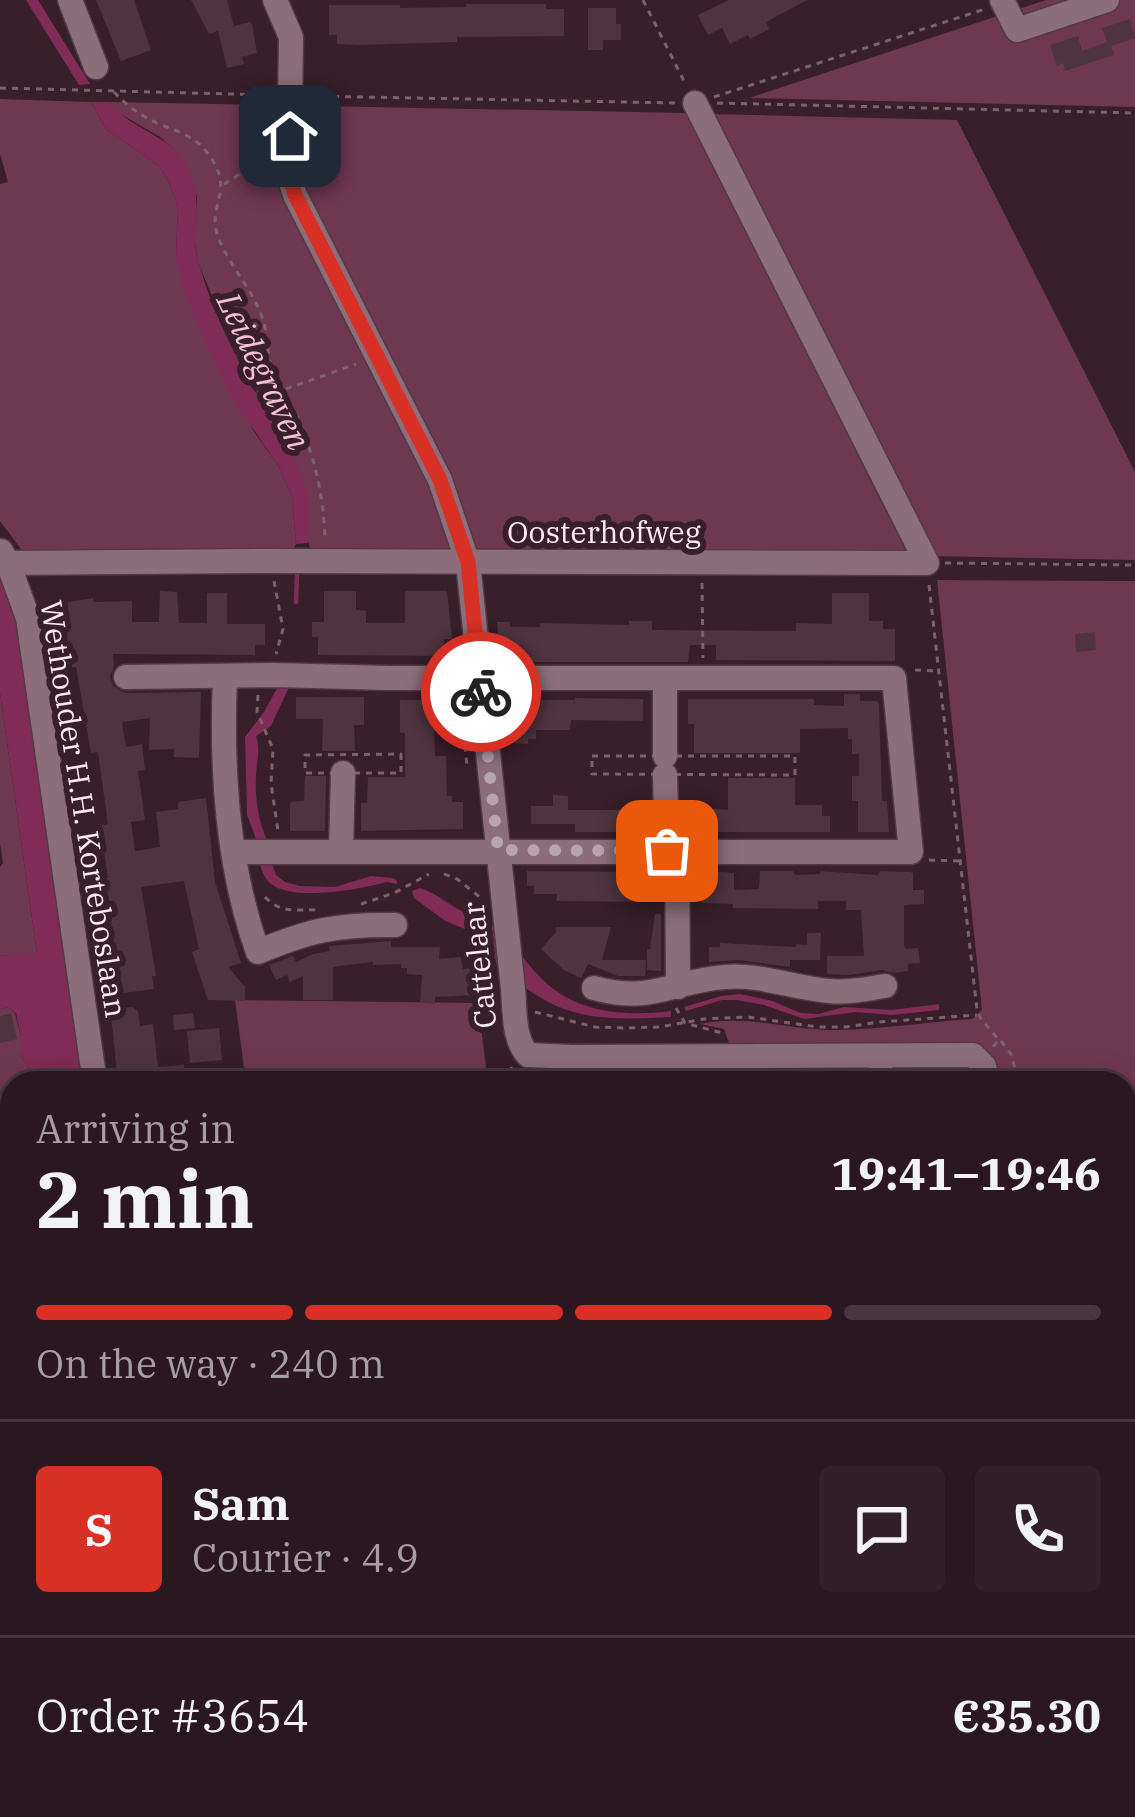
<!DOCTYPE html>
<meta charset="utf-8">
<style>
:root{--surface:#2a1720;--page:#322029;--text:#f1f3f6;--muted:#a59fa5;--line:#46363e;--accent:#d93025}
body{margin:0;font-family:"IBM Plex Serif",serif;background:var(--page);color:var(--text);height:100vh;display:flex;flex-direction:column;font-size:45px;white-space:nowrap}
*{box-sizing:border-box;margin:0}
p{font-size:39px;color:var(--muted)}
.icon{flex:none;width:66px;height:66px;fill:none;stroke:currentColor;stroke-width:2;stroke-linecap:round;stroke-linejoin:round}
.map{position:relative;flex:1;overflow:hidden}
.sheet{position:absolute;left:0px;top:1071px;width:1137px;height:747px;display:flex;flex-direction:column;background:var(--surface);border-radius:36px 36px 0 0;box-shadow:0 6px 30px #0003,0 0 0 3px var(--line)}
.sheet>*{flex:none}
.pin{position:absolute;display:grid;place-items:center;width:102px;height:102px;color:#fff;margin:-51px;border-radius:24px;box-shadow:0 6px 18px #0006}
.courier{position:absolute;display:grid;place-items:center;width:120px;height:120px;margin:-60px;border:9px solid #d93025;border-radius:50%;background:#fff;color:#222;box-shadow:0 3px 15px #0007}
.headline em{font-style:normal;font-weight:800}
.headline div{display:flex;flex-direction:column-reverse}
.headline{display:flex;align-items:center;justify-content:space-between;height:204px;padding:0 36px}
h1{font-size:78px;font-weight:800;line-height:90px}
.bar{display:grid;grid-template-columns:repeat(4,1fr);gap:18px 12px;align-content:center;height:144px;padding:0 36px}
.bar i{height:15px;border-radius:9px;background:var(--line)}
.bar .on{background:var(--accent)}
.bar p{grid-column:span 4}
.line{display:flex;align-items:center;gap:30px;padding:0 36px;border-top:3px solid var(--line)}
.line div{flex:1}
.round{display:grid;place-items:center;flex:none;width:126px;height:126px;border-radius:12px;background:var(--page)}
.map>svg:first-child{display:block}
.built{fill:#462735}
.green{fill:#6f3851}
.forest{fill:#812c56}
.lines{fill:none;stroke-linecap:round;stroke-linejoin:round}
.stream{stroke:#812c56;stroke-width:4.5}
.building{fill:#4f343f}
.minor-casing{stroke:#503a43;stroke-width:27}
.major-casing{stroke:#503a43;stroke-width:33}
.path{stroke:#7a636d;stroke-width:3;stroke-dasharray:6 6;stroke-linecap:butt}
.minor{stroke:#8c6e7a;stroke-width:24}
.major{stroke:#b45985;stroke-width:30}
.done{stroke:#b8a4ac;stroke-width:12;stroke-dasharray:0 21.6}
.route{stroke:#d93025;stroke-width:15}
.labels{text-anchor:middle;stroke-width:12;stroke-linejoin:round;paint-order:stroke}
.street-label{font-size:30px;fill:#fdebf2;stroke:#381f2a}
.water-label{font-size:33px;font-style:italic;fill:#f4c2d5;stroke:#381f2a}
</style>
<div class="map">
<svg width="1135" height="1817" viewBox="0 0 1135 1817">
<rect width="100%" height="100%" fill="#381f2a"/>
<path class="built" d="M1135 1484V1780L1125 1767V1485Z"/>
<g class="green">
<path d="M1046 0H1135V107L749 98Z"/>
<path d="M0 99 91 102 106 129 159 166 169 182 178 207 176 255 253 430 279 467 292 496 296 544 290 557 24 553 0 521V184L8 182 0 154Z"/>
<path d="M109 102 686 113 910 559 312 556 281 437 235 352 198 262 194 236 197 197 177 152 160 137 117 112Z"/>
<path d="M707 114 957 120 1135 472V560L932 556Z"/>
<path d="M937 580 1135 581V1438H1125V1083H995L992 1067 730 1046 724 1029 700 1024C747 1014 793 1031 840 1030 884 1029 928 1022 972 1019L982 1010Z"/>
<path d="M0 693 37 954 0 956V867L3 863 0 843Z"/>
<path d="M235 1000 478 1003 488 1083H246Z"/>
<path d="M7 1007 15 1013 21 1037V1055L37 1083H12V1136L0 1140V1010Z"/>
<path d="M892 1066 972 1067 979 1083H950L949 1077H889Z"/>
<path d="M0 1444 12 1450V1806H373L370 1817H0Z"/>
</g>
<g class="forest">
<path d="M26 0H38L90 84 79 85Z"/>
<path d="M91 102H109C131 131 176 135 191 173 203 202 189 234 199 264 212 310 235 357 259 398 276 429 301 462 308 497 310 512 308 528 308 543L296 544 292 496 279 467 229 393 185 295 176 255 178 207 169 182 159 166 106 129Z"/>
<path d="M0 581 11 589 17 605 87 1083H37L21 1055V1037L16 1013 7 1007 0 1010V956L37 953 0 693Z"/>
<path d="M280 683H291L271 726 256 736C261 751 256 762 256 778 255 800 258 819 267 840L257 841 247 815 245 737 264 712Z"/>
<path d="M258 858H270L276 875 285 882 300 886 335 887 371 876 393 878 397 881V884L387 882C360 889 294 902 271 884 263 878 261 867 258 858Z"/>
<path d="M420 888C439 894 452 908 470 915 479 919 487 920 495 927 514 942 523 960 539 976 574 1013 623 1017 671 1011V1017C594 1021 558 1020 499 966 490 958 486 945 477 937 468 928 455 926 444 920 434 913 424 905 414 898L412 891Z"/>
<path d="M740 994 773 1001 800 1013 818 1014 844 1007 892 1010 939 1004V1010L892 1015 855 1012 804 1019 764 1005 737 1000H722L686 1011 684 1007 721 996Z"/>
<path d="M12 1136V1373L0 1367V1140Z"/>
<path d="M0 1434 12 1439V1488L0 1486Z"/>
<path d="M1125 1736 1135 1742V1815L1125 1804Z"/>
<path d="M328 1806H397L394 1817H326Z"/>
<path d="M417 1806H491L497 1817H413Z"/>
</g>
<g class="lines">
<path class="stream" d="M296 602 297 575"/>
</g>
<g class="building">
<path d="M96 0H134L151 50 121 61Z"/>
<path d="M191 0H227L234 26 250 22 252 24 257 53 242 57 244 64 227 68 218 31 209 34Z"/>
<path d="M729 0H807L766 22 769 29 750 39 748 35 730 44 722 28 708 35 698 15Z"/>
<path d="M466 4H546V9H564V36L457 37V42L359 45 337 44V35H329V5H400V8L466 7Z"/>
<path d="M588 8H616V24H621V40H603V50H588Z"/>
<path d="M1130 19 1135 38 1111 46 1114 55 1065 71 1063 63 1057 66 1050 45 1078 36 1082 51 1107 42 1102 28Z"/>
<path d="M160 591 177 592 179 623H207V593H227V624H265V645H255V655L113 654 114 666 110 676 113 686 125 693 201 692 199 758 174 757V749L149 750 150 718 122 722 126 747 142 744 145 770 138 771 145 820 131 822 133 836 135 851 160 847 156 812 178 809V802L206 798 215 882 241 963 228 967 245 987V1001L208 1000 192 952 199 949 184 881 141 887 156 976H152L154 989 123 993 117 957H115L109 906H105L101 879 108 878 100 826 108 824 98 752 91 753 76 667 68 668 61 605 62 603 93 598 94 602 132 601V622H159Z"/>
<path d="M324 591H356V610L366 611V623H405V591H447L452 639H444V656L318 655V637H312V622H324Z"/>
<path d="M832 593H869V621H883V629H895V661L716 660V645H690L688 662H500L497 622H510V627H540V623L629 625V621H652V630L796 631V623L832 624Z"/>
<path d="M1095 632 1096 650 1076 652 1075 634Z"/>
<path d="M844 694H860V701H877L879 704 882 801H887L889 832H858V801H852V776H859V754H852V739H848V728L800 729V753H694V724H688V699H814V705L844 706Z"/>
<path d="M296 697H364V725H354L355 751H322L323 719H296Z"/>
<path d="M433 698H451L453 729H434L435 756H446L447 796H452V802H463V829L361 831V803H367L368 777H405V733H400V700H433Z"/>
<path d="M575 698 643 699V721L571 720 570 730H536V739H528V744L511 743V700H575Z"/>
<path d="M305 776H326L325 831H290V802L304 801Z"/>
<path d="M728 778H795V805H822V816H830V832H688V807L728 810Z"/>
<path d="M553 795 568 796V810H643V832H575V824H531V806H553Z"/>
<path d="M527 871 658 872 661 902 556 901 557 894H534V886H527Z"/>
<path d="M709 871 734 873V890L759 889 760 871H793L795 875 820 874V871L878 875 880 871 910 872 913 873V890H924V904L904 905V946L906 949 918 948 920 963 908 964V971L894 973 882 970 849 975 827 974V956H864L861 910H846V901H818V909L733 908V904L701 903V873H709Z"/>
<path d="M655 914H661V971L647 970V949H650Z"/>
<path d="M556 927H611L602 960H646L645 976H618L588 964 581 978 564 970 541 949 556 932Z"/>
<path d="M807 933H821L820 960H790V967L739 960 709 962V947H720V943L796 947V944L807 945Z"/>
<path d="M391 941V947H440L439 959 461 957 463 969 475 968 477 995 435 997V1004L420 1003 422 975 407 974V968H401V964L373 965V962L333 967V1000H303V976L290 982 287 975 276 980 269 965 293 956 296 962 313 954 330 951 329 946Z"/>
<path d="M132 1007 138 1011 140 1026 153 1024 158 1067 184 1065 186 1077 167 1079 168 1083H118L111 1015 113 1009Z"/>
<path d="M11 1013 17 1039 0 1043V1016Z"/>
<path d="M193 1013 195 1028 174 1030 173 1015Z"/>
<path d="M219 1028 222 1060 190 1063 187 1031Z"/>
</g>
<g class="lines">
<defs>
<g id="minor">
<path d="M70 0 96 67"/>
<path d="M275 0 291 37 289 177 295 195 440 480 468 563 513 989C515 1011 513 1039 528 1055L572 1057 973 1055 984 1066 988 1083"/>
<path d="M1002 0 1017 30 1107 0"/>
<path d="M1 551 8 563 28 618 95 1083"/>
<path d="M0 563 266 561 927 563 695 103"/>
<path d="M126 677 274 675 389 678H894L911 852H235"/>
<path d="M225 677C221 768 227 866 258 952 310 930 338 924 395 925"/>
<path d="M665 679V756"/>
<path d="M665 775 667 851"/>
<path d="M341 851 343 773"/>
<path d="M677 851 678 987"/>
<path d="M594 988C652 1004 671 981 725 977 760 974 794 988 829 991 848 993 866 989 885 986"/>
<path d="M880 1056 881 1083"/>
<path d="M1125 1443H1135"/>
<path d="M0 1743 12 1679"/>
<path d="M292 1817 298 1806"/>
<path d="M396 1817 399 1806"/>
</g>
<g id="major">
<path d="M0 1389 12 1395"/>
<path d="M856 1806 879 1817"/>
<path d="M1029 1817 1041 1814 1056 1817"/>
</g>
</defs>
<use href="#minor" class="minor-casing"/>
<use href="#major" class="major-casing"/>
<g class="path">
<path d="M643 0 686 85"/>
<path d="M0 88 269 95"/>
<path d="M114 92C127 106 141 116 159 124 177 131 194 136 206 151 239 193 204 204 219 239 230 267 254 291 263 320 268 335 267 352 271 366 276 383 290 399 297 416 315 457 324 497 325 541"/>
<path d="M309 96 677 103"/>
<path d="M714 97 985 9"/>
<path d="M717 103 1135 113"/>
<path d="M224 184C242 173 260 162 268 142"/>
<path d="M286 389 356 364"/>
<path d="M945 563 1135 565"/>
<path d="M274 581 283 629 276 654"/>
<path d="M702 583 703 658"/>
<path d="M929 585 977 1010 981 1019 999 1040 992 1048"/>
<path d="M915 670 940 671"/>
<path d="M258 695 257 712 273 749 271 783 278 831"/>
<path d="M460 698 467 766"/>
<path d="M401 754V773H305V755Z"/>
<path d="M592 756H795V775L592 774Z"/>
<path d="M929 860 961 861"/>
<path d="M444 874 457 879 481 898"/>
<path d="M265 897C281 914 295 909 316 910"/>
<path d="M361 904 394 893 429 874"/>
<path d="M676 1008 685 1023 722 1033"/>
<path d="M535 1012 595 1027 626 1028 659 1027 704 1019 748 1017 818 1027H846L879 1022 977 1015"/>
<path d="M1001 1041 1011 1054 1019 1083"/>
<path d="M511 1067 513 1083"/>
<path d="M941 1083 944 1080H966"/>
<path d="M2 1417 12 1422"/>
<path d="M1128 1620H1135"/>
<path d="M1129 1632H1135"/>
<path d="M1134 1672 1135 1685"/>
<path d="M814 1806 834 1815"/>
<path d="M916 1806 938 1811H998"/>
<path d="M1078 1806 1087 1817"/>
<path d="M995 1817 1004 1806"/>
</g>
<use href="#minor" class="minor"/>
<use href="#major" class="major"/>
</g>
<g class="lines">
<path class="done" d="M481 692 498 850 667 851"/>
<path class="route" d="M290 136V177L295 195 440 480 468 562 481 692"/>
</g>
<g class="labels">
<g class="street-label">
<text x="604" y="543">Oosterhofweg</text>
<text transform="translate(83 809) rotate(81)" y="10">Wethouder H.H. Korteboslaan</text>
<text transform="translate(480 965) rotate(-96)" y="10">Cattelaar</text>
</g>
<g class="water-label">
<text transform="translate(264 371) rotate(64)" y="12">Leidegraven</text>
</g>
</g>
</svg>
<div class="pin" style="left:667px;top:851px;background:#ea580c"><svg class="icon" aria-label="bag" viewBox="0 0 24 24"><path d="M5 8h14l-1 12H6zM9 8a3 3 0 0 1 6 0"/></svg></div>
<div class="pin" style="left:290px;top:136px;background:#1f2937"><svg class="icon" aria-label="home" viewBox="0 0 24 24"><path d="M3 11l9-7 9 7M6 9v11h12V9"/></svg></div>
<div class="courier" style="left:481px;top:692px"><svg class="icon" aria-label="bike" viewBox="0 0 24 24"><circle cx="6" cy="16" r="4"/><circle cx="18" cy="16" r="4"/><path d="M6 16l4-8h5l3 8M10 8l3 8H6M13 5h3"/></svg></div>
<section class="sheet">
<div class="headline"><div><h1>2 min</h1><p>Arriving in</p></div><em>19:41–19:46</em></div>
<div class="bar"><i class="on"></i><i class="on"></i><i class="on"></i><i></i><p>On the way · 240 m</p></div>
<div class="line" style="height:216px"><b class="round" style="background:var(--accent);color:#fff">S</b><div><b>Sam</b><p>Courier · 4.9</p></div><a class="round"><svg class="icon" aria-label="chat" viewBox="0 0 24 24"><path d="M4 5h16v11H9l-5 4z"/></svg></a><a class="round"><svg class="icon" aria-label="phone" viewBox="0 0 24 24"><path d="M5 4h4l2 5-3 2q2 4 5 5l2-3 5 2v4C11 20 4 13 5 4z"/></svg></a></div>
<div class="line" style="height:156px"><div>Order #3654</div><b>€35.30</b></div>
</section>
</div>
